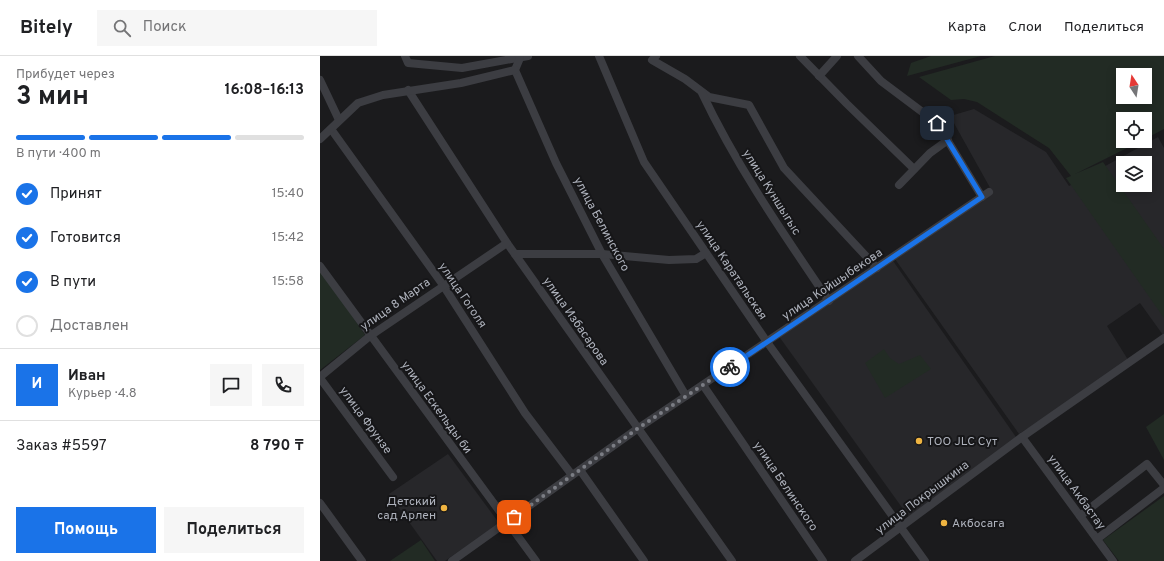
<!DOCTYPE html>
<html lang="ru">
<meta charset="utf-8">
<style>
:root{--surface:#fff;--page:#f6f6f6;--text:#202124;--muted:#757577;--line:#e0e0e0;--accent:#1a73e8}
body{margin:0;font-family:Overpass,sans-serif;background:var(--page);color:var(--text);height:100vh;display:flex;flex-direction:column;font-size:15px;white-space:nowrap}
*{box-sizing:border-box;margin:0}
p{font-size:13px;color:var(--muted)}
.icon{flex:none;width:22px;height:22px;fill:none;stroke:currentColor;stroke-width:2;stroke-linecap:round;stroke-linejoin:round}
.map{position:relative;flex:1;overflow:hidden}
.panel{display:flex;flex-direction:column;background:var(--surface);width:320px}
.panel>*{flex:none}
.needle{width:26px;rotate:348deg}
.buttons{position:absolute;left:796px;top:12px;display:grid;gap:8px}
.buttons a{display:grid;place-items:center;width:36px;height:36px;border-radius:0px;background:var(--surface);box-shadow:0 2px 10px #0003;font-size:20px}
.pin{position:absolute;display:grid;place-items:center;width:34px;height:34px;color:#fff;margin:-17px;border-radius:8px;box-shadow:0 2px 6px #0006}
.courier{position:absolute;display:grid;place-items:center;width:40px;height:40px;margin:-20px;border:3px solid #1a73e8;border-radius:50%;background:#fff;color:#222;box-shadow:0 1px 5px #0007}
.overview em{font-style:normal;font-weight:700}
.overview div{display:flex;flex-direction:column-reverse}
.overview{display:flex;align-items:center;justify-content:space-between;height:68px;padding:0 16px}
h1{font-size:26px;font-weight:700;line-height:30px}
.bar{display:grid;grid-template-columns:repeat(4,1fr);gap:6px 4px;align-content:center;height:48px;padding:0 16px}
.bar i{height:5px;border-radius:3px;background:var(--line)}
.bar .selected{background:var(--accent)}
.bar p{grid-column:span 4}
.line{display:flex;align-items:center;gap:10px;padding:0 16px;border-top:1px solid var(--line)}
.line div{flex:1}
.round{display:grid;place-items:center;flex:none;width:42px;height:42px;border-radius:0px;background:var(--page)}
ol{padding:0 16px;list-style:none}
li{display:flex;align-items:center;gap:12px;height:44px}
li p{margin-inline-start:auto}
li .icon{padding:4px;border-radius:50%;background:var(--accent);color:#fff;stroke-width:4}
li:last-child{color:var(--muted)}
li i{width:22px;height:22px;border:2px solid var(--line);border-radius:50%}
.action{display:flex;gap:8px;margin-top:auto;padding:8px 16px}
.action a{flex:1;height:46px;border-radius:0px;background:var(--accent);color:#fff;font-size:16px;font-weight:700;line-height:46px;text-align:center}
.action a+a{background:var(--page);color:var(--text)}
header{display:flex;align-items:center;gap:24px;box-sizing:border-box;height:56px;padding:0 20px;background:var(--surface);border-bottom:1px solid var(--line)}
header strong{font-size:19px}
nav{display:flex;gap:22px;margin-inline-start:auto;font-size:14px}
.search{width:280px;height:36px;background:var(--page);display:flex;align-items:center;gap:10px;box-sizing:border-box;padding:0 14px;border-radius:0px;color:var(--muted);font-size:15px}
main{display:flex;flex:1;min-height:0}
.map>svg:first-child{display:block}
.built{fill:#27272a;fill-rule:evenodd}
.green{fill:#222b24;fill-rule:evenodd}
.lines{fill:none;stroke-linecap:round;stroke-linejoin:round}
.minor{stroke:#3c3d42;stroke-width:8}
.done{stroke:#7b7d84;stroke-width:4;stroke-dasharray:0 7.2}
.route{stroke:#1a73e8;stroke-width:5}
.poi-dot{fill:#efb441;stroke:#161618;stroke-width:1.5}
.labels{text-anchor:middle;stroke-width:4;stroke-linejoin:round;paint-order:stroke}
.street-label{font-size:12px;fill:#aeb2bc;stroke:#161618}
.poi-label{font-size:12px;fill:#aeb2bc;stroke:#161618;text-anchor:start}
</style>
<header>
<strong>Bitely</strong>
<div class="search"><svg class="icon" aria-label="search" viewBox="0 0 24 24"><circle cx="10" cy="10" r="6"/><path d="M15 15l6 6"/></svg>Поиск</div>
<nav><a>Карта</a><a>Слои</a><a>Поделиться</a></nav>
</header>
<main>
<section class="panel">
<div class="overview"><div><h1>3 мин</h1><p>Прибудет через</p></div><em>16:08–16:13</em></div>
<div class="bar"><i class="selected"></i><i class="selected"></i><i class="selected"></i><i></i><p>В пути · 400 m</p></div>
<ol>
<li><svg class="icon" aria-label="check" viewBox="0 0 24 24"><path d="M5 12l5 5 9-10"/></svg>Принят<p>15:40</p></li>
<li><svg class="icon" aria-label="check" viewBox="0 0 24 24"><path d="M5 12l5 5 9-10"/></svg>Готовится<p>15:42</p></li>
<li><svg class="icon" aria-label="check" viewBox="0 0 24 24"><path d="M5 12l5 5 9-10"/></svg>В пути<p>15:58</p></li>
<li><i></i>Доставлен</li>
</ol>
<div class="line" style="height:72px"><b class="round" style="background:var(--accent);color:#fff">И</b><div><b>Иван</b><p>Курьер · 4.8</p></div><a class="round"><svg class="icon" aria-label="chat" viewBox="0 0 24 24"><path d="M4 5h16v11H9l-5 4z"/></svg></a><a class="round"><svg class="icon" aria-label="phone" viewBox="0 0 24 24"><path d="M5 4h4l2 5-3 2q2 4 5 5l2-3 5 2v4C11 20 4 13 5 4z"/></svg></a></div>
<div class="line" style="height:52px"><div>Заказ #5597</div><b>8 790 ₸</b></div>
<div class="action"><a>Помощь</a><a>Поделиться</a></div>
</section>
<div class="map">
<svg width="844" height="505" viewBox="0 0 844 505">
<rect width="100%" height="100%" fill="#1b1b1d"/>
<g class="built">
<path d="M654 53 726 96 749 130 838 81 844 92V278L843 279 820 247 787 270 810 307 699 378 575 203 673 137 630 60ZM803 107H825V129H803Z"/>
<path d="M571 202 698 384 591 464 458 279Z"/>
<path d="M128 398 179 467 125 505H117L69 438Z"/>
</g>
<g class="green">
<path d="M611 0H661L587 20 591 7Z"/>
<path d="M675 0H844V73L825 83V63H803V85H821L755 118 783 106 844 193V262L746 122 751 120 729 92 657 46 644 43 631 44 599 21ZM803 19H825V41H803Z"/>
<path d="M0 213 45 279 0 314Z"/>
<path d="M564 293 570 302 579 308 600 299 611 313 565 342 545 307Z"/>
<path d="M844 358V404L826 371Z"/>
<path d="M844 440V505H799L783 484Z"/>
<path d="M101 484 115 505H70Z"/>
</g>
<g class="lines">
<g class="minor">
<path d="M85 0 88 7 142 12 208 0"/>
<path d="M199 0 200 2 195 14 236 107 282 198 366 340"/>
<path d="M279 0 324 106 447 286 605 505"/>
<path d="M336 0 332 4 365 23 389 41 429 49 464 112 557 212"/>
<path d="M480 0 527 48 594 113"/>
<path d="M538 0 561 25 617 67 662 141"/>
<path d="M499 20 517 0"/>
<path d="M0 24 19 64"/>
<path d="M88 34 187 187 412 505"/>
<path d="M382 37C417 111 463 177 509 245"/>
<path d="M11 73 123 229 205 357 252 419"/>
<path d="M0 83 38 47 63 39 141 27 195 14"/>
<path d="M579 129 610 97 628 84"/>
<path d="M195 198H282L349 204 376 203 386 197"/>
<path d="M0 210 216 505"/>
<path d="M0 321 50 280 187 187"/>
<path d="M0 322 73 421"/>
<path d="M383 329 503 505"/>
<path d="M702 381 793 505"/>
<path d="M260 414 324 505"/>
<path d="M0 447 42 505"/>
<path d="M760 460 827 408 844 429"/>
<path d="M777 483 844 432"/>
<path d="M132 505 317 373 669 136"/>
<path d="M535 505 702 381 844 282"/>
</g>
</g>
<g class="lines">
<path class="done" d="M194 461 317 373 410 311"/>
<path class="route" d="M410 311 662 141 617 67"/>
</g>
<g class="poi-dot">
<circle cx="599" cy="385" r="4"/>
<circle cx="124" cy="452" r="4"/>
<circle cx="624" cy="467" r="4"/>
</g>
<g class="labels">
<g class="street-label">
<text transform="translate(452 136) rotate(58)" y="4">улица Куншыгыс</text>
<text transform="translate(282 168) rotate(62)" y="4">улица Белинского</text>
<text transform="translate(412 214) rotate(56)" y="4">улица Каратальская</text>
<text transform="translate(512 228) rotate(-34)" y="4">улица Койшыбекова</text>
<text transform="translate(143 239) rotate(56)" y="4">улица Гоголя</text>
<text transform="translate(75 248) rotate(-35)" y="4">улица 8 Марта</text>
<text transform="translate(256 265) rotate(55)" y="4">улица Избасарова</text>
<text transform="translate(117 351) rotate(54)" y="4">улица Ескельды би</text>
<text transform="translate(46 364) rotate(54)" y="4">улица Фрунзе</text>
<text transform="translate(466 430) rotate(56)" y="4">улица Белинского</text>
<text transform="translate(757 436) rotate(54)" y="4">улица Акбастау</text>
<text transform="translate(602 441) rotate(-37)" y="4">улица Покрышкина</text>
</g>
<g class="poi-label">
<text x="607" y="389">ТОО JLC Сут</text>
<text x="116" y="449" text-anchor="end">Детский<tspan x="116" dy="14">сад Арлен</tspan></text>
<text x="632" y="471">Акбосага</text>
</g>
</g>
</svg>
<div class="buttons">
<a><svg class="needle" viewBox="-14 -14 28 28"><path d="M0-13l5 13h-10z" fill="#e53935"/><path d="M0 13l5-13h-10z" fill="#757577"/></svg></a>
<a><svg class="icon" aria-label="locate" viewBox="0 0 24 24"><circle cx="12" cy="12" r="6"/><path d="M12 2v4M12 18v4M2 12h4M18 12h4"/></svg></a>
<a><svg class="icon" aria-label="layers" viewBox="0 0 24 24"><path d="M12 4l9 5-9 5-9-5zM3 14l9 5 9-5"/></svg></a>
</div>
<div class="pin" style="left:194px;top:461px;background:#ea580c"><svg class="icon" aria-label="bag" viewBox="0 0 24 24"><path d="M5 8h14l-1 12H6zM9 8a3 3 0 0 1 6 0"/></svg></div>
<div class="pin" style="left:617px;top:67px;background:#1f2937"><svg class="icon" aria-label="home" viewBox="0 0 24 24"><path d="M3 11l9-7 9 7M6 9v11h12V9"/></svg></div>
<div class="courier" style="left:410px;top:311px"><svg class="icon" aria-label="bike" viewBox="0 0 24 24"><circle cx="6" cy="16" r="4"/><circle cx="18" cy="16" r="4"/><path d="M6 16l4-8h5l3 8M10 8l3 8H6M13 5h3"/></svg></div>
</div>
</main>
